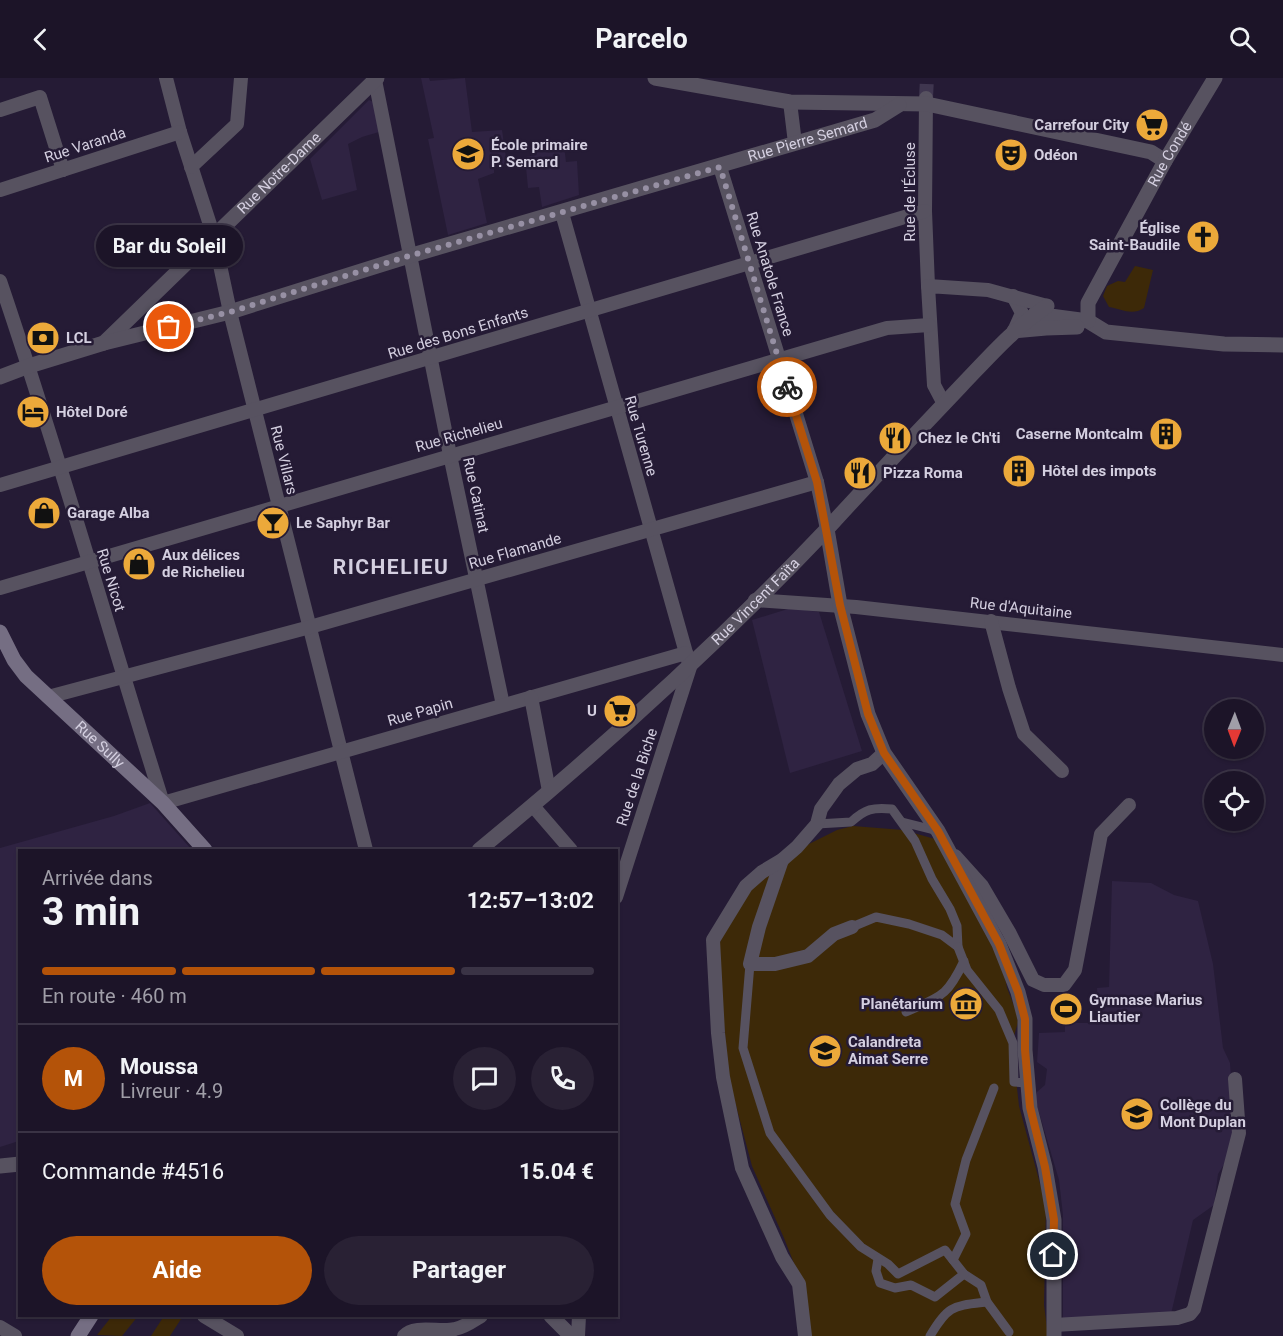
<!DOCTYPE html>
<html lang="fr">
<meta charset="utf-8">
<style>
:root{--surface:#1c1428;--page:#292134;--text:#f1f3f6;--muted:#a09ea8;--line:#3a3345;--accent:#b45309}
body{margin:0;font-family:Roboto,sans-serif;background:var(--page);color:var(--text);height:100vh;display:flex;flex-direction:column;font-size:22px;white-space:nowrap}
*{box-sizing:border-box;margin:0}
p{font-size:20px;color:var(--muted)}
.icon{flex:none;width:33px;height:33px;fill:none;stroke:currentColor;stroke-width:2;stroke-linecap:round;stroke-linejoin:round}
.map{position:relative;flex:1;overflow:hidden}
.panel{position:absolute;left:18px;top:771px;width:600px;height:468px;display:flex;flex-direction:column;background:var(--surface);border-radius:0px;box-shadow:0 2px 4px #0004,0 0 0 2px var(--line)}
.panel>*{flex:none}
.needle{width:39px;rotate:181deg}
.tools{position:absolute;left:1204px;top:621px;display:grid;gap:12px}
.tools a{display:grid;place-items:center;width:60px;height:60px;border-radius:50%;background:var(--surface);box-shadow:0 2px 4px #0004,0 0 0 2px var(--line);font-size:30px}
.pin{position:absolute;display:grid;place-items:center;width:51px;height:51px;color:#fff;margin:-26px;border:3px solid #fff;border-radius:50%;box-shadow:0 2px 6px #0007}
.courier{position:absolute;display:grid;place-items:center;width:60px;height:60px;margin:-30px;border:4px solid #b45309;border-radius:50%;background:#fff;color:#222;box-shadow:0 2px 8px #0007}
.bubble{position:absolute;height:42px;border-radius:21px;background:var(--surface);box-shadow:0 2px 4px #0004,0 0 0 2px var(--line);font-size:20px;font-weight:700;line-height:42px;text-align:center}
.overview em{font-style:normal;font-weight:700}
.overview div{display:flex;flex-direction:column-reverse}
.overview{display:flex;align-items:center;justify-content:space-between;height:102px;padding:0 24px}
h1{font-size:39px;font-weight:700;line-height:45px}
.bar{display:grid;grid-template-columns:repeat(4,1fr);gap:9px 6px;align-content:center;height:72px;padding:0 24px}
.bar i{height:8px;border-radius:4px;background:var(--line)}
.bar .on{background:var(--accent)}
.bar p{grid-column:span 4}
.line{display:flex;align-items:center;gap:15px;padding:0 24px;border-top:2px solid var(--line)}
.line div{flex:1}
.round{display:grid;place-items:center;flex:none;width:63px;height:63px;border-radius:32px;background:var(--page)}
.action{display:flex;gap:12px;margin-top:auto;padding:12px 24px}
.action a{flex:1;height:69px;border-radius:36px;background:var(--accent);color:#fff;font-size:24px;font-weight:700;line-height:69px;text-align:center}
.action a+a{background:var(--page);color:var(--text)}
header{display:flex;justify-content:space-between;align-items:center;height:78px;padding:0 24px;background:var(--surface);font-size:27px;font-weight:700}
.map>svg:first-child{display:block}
.built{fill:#2f2342}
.green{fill:#3d2908}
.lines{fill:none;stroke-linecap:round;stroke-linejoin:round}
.minor-tunnel{stroke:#3f364f;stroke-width:14;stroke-dasharray:14 7;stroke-linecap:butt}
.pedestrian{stroke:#575260;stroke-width:9}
.minor{stroke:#575260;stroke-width:14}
.tertiary{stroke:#575260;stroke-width:15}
.secondary{stroke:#756e83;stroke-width:15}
.done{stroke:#9790a4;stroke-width:6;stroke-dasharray:0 10.8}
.route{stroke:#b45309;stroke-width:8}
.labels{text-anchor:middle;stroke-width:5;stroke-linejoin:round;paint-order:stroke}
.poi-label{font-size:15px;font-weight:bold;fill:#d4cfe0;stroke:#251b35;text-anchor:start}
.street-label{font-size:15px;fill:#d4cfe0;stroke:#251b35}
.district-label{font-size:21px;font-weight:bold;letter-spacing:1.5px;fill:#d4cfe0;stroke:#251b35}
</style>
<header><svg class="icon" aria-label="back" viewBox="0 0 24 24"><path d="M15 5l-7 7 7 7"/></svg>Parcelo<svg class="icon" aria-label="search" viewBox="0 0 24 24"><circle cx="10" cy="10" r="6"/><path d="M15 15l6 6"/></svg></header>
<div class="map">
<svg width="1283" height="1258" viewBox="0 0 1283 1258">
<rect width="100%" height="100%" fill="#251b35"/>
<g class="built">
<path d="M421 0H429L430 3 465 0 472 54 502 52 507 86 494 89V95L478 101 487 145 448 157 428 61 434 60Z"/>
<path d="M369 22 373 24 379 54 362 59 348 66 357 112 322 122 310 81Z"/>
<path d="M564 67 566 84 577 83 579 117 542 129 539 109 528 110 525 79 536 77 535 69Z"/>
<path d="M791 530 819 534 862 673 790 695 752 542Z"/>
<path d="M150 725 192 772H20L19 1063 0 1069V770L114 738Z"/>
<path d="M1112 803 1151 805 1174 817 1198 823 1213 886 1223 970 1230 985 1235 1051 1228 1080 1218 1096 1214 1127 1193 1142 1171 1236 1063 1242V1137L1059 1102 1035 1021 1037 1014 1045 1007 1047 991 1037 984 1039 955 1065 954V945H1099L1097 910 1109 909Z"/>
</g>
<g class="green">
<path d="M1135 188 1153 192 1144 230C1132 238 1121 231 1109 229L1103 218 1107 208 1118 203 1125 204Z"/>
<path d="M853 748 903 752 935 761 1003 889 1007 910 1016 933 1018 944 1012 965 1019 1028 1046 1128 1044 1227 1048 1258H810L795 1188 784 1160 752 1088 730 1005 717 879 721 860 747 813 803 769 837 752Z"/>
<path d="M112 1238H138L122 1258 97 1257Z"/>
<path d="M164 1238H176L181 1241 170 1258H151Z"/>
</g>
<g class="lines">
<path class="minor-tunnel" d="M926 20 927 0"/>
<g class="pedestrian">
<path d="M902 744 938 753"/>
<path d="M817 746 851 744C865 731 873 729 892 731L915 763 932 801 950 831 957 848 958 869 942 857 909 846 876 839 852 849"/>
<path d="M958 869 967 892 999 932 1013 965 1014 1004 1027 1005"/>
<path d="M750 886 743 970 770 1055 830 1137 861 1169 888 1186 898 1196 945 1172 964 1196 981 1207 987 1224 1009 1254"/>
<path d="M906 934C941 918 947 919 964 883"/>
<path d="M878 1181 876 1193 880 1205 895 1210 911 1207 935 1219 964 1196"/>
<path d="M953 1182 966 1156 955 1126 966 1082 994 1010"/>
<path d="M930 1258C948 1227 953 1228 987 1224"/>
</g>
<g class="minor">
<path d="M166 0 180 54 214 159 230 234 366 772"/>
<path d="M375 2 450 377 503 627"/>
<path d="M926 20 925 133 928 208"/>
<path d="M790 24 795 65"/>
<path d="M0 32 40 19 63 92"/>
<path d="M191 89 237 46 241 0"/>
<path d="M720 89 817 404 827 451"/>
<path d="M0 112 180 54"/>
<path d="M562 135 690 589 616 819"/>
<path d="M0 203C59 376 108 551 163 725L686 575"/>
<path d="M1013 218 1022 235 1014 253"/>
<path d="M944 326 934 307 928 208 988 212 1047 228"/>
<path d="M0 407 925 133"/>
<path d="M0 510 887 250 929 247"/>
<path d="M755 522 856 529 1283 577"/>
<path d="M991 543 1009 610 1024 656 1062 693"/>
<path d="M48 619 310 549 817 404"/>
<path d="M531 619 549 713"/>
<path d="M533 728 571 772"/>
<path d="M955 778 982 808 1009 854 1033 902 1044 907H1064L1075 892 1101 756 1129 727"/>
<path d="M782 782 759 849 750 886H775L808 878 834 856 852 849"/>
<path d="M204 1238 237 1258"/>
<path d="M1054 1247 1177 1240 1190 1236 1194 1231 1239 1055 1235 1001"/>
<path d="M0 1249 15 1258"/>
<path d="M404 1258C415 1246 441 1255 455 1251 465 1249 473 1243 481 1238"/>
<path d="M578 1258 579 1238"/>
<path d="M805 1258 799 1206 782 1179 742 1090 723 999 718 955 713 862 746 808 762 794 782 782 797 769 817 746 821 731 839 706 857 691 872 686 884 675"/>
</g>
<g class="tertiary">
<path d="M655 0 790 24 927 26 1151 74 1165 83"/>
<path d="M1035 236 1088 243 1106 254 1224 266 1283 267"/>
<path id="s1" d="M1088 243V225L1165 83 1215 0"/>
<path d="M1014 253 1046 250 1077 249"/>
<path id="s2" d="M104 265 377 0"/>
<path id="s3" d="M0 299 29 288 104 265 230 234 409 178 875 42 899 27"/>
<path d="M827 451 840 527 868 636 884 675 938 753 999 866 1018 914 1025 941V972L1030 1030 1045 1089 1054 1142V1258"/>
<path id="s4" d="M479 772C601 672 719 565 828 450 872 402 916 355 961 308 988 280 1014 250 1047 228"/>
<path d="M0 1088 20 1086"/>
<path d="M551 1238 571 1258"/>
</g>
<g class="secondary">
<path id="s5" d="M0 554 14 582 26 598 163 725 205 772"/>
<path d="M78 1258 91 1238"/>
</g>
</g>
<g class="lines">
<path class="done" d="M169 249 230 234 409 178 720 89 787 309"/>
<path class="route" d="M787 309 817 404 840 527 868 636 884 675 938 753 999 866 1018 914 1025 941V972L1030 1029 1045 1089 1054 1142 1053 1177"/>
</g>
<defs>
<symbol id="supermarket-disc" viewBox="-11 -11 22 22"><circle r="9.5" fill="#eca93a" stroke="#251b35"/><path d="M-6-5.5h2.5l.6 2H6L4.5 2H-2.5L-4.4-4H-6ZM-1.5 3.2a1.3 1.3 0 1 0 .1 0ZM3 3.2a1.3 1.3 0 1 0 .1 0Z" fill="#111"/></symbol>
<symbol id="school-disc" viewBox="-11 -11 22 22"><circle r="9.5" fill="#eca93a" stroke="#251b35"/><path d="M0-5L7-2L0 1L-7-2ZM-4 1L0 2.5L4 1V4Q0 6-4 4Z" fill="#111"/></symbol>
<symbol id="theatre-disc" viewBox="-11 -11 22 22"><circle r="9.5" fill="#eca93a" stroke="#251b35"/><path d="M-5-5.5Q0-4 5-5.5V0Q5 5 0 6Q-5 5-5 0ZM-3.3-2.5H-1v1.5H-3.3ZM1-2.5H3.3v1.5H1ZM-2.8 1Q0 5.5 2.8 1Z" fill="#111"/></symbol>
<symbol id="church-disc" viewBox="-11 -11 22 22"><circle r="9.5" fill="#eca93a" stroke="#251b35"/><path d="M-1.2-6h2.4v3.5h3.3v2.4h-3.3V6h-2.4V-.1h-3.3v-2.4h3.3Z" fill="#111"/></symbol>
<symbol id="bank-disc" viewBox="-11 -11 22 22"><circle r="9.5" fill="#eca93a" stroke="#251b35"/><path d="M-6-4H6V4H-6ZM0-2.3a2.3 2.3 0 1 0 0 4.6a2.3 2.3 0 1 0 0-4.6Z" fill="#111"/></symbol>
<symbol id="hotel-disc" viewBox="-11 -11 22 22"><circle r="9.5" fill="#eca93a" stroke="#251b35"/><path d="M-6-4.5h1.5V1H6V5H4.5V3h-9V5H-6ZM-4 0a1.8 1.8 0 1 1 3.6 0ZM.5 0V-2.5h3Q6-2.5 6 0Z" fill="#111"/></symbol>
<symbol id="building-disc" viewBox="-11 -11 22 22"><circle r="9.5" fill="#eca93a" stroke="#251b35"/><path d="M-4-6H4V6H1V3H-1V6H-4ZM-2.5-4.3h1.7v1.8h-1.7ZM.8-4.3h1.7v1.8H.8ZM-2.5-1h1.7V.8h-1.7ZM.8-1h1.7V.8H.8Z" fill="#111"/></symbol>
<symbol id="restaurant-disc" viewBox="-11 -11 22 22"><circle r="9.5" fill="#eca93a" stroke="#251b35"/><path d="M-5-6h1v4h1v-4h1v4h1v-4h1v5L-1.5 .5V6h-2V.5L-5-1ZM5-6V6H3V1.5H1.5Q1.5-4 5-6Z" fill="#111"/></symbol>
<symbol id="shop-disc" viewBox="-11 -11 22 22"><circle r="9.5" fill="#eca93a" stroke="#251b35"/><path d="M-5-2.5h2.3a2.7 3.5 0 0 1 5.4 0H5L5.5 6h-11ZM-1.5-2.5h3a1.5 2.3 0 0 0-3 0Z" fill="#111"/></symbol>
<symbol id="bar-disc" viewBox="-11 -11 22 22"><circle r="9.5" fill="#eca93a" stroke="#251b35"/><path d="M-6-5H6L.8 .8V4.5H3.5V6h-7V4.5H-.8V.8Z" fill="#111"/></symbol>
<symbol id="museum-disc" viewBox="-11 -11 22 22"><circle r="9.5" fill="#eca93a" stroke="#251b35"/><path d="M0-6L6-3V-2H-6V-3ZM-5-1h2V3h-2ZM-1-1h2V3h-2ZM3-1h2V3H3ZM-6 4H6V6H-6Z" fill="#111"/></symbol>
<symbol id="stadium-disc" viewBox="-11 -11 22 22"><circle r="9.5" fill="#eca93a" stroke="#251b35"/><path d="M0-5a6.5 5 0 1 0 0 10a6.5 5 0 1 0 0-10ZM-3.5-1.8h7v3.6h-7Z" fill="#111"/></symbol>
</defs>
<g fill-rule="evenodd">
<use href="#supermarket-disc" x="1133" y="28" width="38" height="38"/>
<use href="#school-disc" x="449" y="57" width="38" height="38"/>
<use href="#theatre-disc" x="992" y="58" width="38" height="38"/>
<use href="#church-disc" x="1184" y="140" width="38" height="38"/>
<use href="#bank-disc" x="24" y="241" width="38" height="38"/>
<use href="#hotel-disc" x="14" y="315" width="38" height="38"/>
<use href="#building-disc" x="1147" y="337" width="38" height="38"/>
<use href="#restaurant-disc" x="876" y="341" width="38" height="38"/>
<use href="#building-disc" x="1000" y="374" width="38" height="38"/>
<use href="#restaurant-disc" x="841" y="376" width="38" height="38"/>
<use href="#shop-disc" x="25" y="416" width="38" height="38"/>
<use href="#bar-disc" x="254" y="426" width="38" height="38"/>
<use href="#shop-disc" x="120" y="467" width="38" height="38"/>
<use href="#supermarket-disc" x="601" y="614" width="38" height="38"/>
<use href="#museum-disc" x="947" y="907" width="38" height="38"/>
<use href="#stadium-disc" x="1047" y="912" width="38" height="38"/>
<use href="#school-disc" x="806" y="954" width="38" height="38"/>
<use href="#school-disc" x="1118" y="1017" width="38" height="38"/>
</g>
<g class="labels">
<g class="poi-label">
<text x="1129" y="52" text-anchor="end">Carrefour City</text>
<text x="491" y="72">École primaire<tspan x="491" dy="17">P. Semard</tspan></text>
<text x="1034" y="82">Odéon</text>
<text x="1180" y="155" text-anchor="end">Église<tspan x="1180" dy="17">Saint-Baudile</tspan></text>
<text x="66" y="265">LCL</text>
<text x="56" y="339">Hôtel Doré</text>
<text x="1143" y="361" text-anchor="end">Caserne Montcalm</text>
<text x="918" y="365">Chez le Ch'ti</text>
<text x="1042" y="398">Hôtel des impots</text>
<text x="883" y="400">Pizza Roma</text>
<text x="67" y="440">Garage Alba</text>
<text x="296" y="450">Le Saphyr Bar</text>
<text x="162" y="482">Aux délices<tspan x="162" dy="17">de Richelieu</tspan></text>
<text x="597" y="638" text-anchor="end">U</text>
<text x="1089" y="927">Gymnase Marius<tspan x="1089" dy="17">Liautier</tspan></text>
<text x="943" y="931" text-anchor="end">Planétarium</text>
<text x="848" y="969">Calandreta<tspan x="848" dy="17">Aimat Serre</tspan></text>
<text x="1160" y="1032">Collège du<tspan x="1160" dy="17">Mont Duplan</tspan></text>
</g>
<g class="street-label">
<text dy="5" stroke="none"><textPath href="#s3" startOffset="842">Rue Pierre Semard</textPath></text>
<text transform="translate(85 67) rotate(-18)" y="5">Rue Varanda</text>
<text dy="5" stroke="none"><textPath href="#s1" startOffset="188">Rue Condé</textPath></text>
<text dy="5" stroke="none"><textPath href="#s2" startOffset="244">Rue Notre-Dame</textPath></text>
<text transform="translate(910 114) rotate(-90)" y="5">Rue de l'Écluse</text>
<text transform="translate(770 196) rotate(73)" y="5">Rue Anatole France</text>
<text transform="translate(458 255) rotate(-17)" y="5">Rue des Bons Enfants</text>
<text transform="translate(459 357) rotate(-16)" y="5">Rue Richelieu</text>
<text transform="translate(641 358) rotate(74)" y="5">Rue Turenne</text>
<text transform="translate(284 382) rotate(76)" y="5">Rue Villars</text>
<text transform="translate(476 417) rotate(78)" y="5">Rue Catinat</text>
<text transform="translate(515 473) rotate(-16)" y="5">Rue Flamande</text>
<text transform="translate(111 502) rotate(73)" y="5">Rue Nicot</text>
<text dy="5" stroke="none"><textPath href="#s4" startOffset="372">Rue Vincent Faïta</textPath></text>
<text transform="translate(1021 530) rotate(6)" y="5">Rue d'Aquitaine</text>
<text transform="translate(420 634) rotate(-16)" y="5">Rue Papin</text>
<text dy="5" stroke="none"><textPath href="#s5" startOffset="152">Rue Sully</textPath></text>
<text transform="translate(637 699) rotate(-72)" y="5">Rue de la Biche</text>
</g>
<g class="district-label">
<text x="391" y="496">RICHELIEU</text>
</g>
</g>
</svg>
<div class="tools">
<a><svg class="needle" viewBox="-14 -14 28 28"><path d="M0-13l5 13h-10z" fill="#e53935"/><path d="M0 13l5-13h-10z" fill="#a09ea8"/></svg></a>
<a><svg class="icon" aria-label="locate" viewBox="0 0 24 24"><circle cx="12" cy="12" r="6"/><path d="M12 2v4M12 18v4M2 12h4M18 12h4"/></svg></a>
</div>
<div class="pin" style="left:169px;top:249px;background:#ea580c"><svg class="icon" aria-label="bag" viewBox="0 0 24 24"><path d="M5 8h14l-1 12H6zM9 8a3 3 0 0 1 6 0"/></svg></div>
<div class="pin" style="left:1053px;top:1177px;background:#1f2937"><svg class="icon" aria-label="home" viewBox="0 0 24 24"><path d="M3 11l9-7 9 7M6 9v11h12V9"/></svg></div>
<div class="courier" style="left:787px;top:309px"><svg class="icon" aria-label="bike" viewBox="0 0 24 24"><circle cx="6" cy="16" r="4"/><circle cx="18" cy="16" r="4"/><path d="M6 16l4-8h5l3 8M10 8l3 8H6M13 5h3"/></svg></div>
<div class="bubble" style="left:96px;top:147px;width:147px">Bar du Soleil</div>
<section class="panel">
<div class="overview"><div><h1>3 min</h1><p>Arrivée dans</p></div><em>12:57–13:02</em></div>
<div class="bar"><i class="on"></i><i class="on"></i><i class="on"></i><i></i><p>En route · 460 m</p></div>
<div class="line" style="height:108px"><b class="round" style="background:var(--accent);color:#fff">M</b><div><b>Moussa</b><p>Livreur · 4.9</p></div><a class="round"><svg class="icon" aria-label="chat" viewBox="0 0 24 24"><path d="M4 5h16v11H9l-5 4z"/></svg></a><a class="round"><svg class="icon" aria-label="phone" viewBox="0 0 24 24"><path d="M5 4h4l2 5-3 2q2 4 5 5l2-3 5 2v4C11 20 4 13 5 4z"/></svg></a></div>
<div class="line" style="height:78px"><div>Commande #4516</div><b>15.04 €</b></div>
<div class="action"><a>Aide</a><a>Partager</a></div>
</section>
</div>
